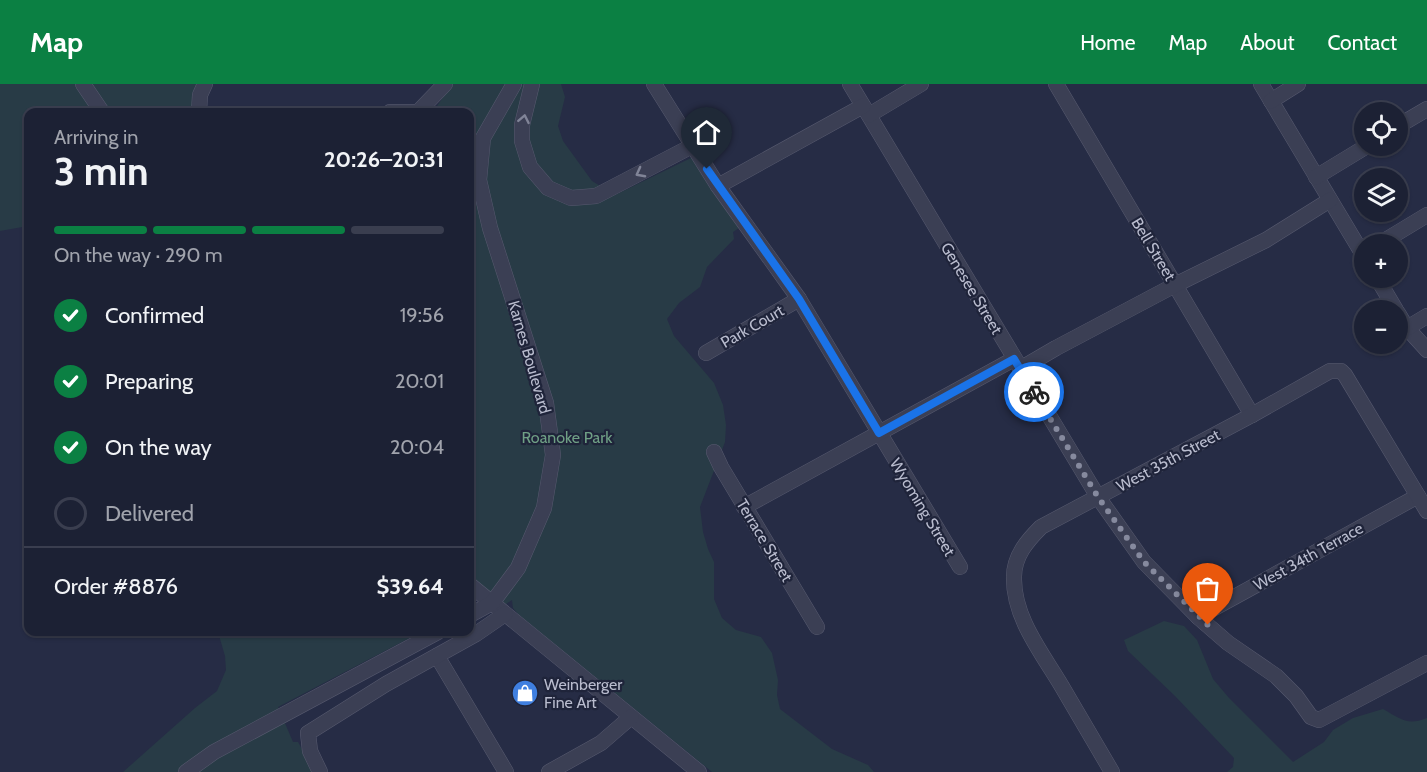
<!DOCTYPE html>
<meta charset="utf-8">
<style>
:root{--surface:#1c2134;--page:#25293c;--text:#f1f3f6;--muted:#a0a3ac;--line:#3a3e4f;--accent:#0b8043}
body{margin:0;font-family:Cabin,sans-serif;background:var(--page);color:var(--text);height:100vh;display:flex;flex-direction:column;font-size:22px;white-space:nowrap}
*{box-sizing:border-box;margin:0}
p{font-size:20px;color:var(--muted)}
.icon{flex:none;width:33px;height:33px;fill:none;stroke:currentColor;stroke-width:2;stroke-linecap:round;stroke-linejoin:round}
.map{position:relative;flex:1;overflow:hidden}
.drawer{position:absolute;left:24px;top:24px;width:450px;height:528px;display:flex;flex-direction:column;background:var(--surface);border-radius:12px;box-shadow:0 2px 4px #0004,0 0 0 2px var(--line)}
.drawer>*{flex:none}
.controls{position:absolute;left:1354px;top:18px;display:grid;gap:12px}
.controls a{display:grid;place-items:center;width:54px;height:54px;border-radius:50%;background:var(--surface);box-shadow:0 2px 4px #0004,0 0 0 2px var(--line);font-size:30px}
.pin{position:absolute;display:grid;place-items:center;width:51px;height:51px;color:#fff;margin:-62px -26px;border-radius:50% 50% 50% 0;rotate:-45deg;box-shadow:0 0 6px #0007}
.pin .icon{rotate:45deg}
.courier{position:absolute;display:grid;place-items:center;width:60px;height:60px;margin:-30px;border:4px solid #1a73e8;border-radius:50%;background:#fff;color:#222;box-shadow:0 2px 8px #0007}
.head em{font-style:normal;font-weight:700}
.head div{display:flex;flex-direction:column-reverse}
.head{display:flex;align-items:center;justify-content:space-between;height:102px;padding:0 30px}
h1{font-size:39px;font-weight:700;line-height:45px}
.bar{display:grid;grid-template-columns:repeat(4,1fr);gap:9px 6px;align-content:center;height:72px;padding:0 30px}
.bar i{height:8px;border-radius:4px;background:var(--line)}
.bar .on{background:var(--accent)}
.bar p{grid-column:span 4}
.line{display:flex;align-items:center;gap:15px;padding:0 30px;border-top:2px solid var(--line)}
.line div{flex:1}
ol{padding:0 30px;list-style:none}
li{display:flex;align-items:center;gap:18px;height:66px}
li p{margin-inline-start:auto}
li .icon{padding:6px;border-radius:50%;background:var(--accent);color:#fff;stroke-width:4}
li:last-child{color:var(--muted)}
li i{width:33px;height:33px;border:3px solid var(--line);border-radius:50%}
header{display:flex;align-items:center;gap:36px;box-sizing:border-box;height:84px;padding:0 30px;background:var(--accent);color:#fff}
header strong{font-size:28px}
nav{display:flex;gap:33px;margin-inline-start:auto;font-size:21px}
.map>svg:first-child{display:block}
.green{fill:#283b46}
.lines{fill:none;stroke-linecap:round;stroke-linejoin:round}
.minor-casing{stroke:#575a6f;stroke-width:16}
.minor{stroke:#3b3f54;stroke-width:15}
.oneway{stroke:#808497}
.done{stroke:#868a9e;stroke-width:6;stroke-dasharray:0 10.8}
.route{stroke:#1a73e8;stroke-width:8}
.labels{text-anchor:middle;stroke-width:4.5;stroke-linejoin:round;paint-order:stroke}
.street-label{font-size:16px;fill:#b9bcce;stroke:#1f243a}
.park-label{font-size:16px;fill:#6f9f85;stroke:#1f243a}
.poi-label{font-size:16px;fill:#b9bcce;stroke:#1f243a;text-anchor:start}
</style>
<header>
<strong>Map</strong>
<nav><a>Home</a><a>Map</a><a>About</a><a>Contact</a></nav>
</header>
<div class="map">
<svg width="1427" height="688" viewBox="0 0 1427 688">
<rect width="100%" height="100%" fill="#262c45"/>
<g class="green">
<path d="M0 0H197L194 7 193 28H28V142L0 147Z"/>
<path d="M452 0H561L565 13 558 42 563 57 592 97 615 111 693 73 707 99 742 142 733 148 734 155 707 183 700 203 679 219 667 235 674 252 714 299 723 321 726 341 725 358 700 423 703 448 708 465 714 478V515L722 534 736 546 761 553 772 569 778 596 777 611 780 625 832 665 868 681 874 688H712L519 531 513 524 512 516 506 520 474 513 470 516V28H433Z"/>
<path d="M1164 537 1184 542 1197 556 1213 595 1229 614 1293 678 1324 658 1333 646 1353 634 1383 625C1401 635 1407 642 1427 634V688H1227L1233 683 1234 674 1175 612 1128 567 1124 556Z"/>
<path d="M218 548H421L278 623 293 658H298L306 672 312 688H123L195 624 217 607 226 586 225 572Z"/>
</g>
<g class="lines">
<defs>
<g id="minor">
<path d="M83 0 102 28"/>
<path d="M532 0 522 41V57L530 83 548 104 571 114 596 112 692 62"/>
<path d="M654 0 718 102 799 215 960 483"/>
<path d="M850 0 1098 413 1144 478 1198 533 1228 559 1276 592 1296 612 1311 633 1319 636 1427 579"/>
<path d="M1056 0 1252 331"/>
<path d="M1261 0 1365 174"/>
<path d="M1271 17 1298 0"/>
<path d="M199 28 200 11 205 0"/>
<path d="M390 28H418L445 0"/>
<path d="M869 31 921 0"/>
<path d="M1398 42 1427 25"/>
<path d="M1316 93 1367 62"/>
<path d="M718 102 863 22"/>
<path d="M1379 160 1427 131"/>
<path d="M1377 194 1396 226"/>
<path d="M1398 229 1407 244 1427 266"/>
<path d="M1407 244 1427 232"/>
<path d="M706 269 799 215"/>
<path d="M1020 285 1056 264 1175 201 1266 156 1330 116"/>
<path d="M714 368 721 383 817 543"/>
<path d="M744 423 1014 275"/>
<path d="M470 501 699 688"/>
<path d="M470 531 492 519 518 484 544 424 553 371 546 319 490 144 479 96 483 54 514 0"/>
<path d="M1198 533 1418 412"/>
<path d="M437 572 506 688"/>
<path d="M186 688 214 668 438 548"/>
<path d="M320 688 310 667 308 649 386 600 476 550 505 530"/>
<path d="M549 688 601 659 631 633"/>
<path d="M1112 688C1095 659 1078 630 1061 601 1042 569 1013 533 1014 493 1014 472 1027 457 1041 443L1252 331 1330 287H1341L1345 291 1427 427"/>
</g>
</defs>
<use href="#minor" class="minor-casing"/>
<use href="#minor" class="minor"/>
</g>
<defs><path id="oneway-chevron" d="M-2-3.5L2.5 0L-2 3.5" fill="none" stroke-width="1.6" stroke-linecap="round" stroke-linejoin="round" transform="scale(1.5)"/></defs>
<g class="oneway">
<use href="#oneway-chevron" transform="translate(524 35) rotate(-79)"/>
<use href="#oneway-chevron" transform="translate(640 89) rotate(152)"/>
</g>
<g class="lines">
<path class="done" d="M1034 308 1098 413 1144 478 1208 541"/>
<path class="route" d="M707 85 799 215 879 349 1014 275 1034 308"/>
</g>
<defs>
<symbol id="shop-disc" viewBox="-11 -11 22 22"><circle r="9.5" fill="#3f7fe0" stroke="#1f243a"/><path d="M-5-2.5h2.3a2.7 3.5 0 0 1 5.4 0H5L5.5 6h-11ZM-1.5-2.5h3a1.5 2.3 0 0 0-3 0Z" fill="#fff"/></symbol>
</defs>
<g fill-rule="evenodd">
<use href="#shop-disc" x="510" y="594" width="30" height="30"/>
</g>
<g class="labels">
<g class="street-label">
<text transform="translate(1154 165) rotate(59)" y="6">Bell Street</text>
<text transform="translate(972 204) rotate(59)" y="6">Genesee Street</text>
<text transform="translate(752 242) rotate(-30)" y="6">Park Court</text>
<text transform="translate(530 273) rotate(74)" y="6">Karnes Boulevard</text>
<text transform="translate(1168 376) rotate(-28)" y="6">West 35th Street</text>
<text transform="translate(923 423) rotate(59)" y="6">Wyoming Street</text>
<text transform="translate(765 456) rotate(59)" y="6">Terrace Street</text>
<text transform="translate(1308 472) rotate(-29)" y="6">West 34th Terrace</text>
</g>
<g class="park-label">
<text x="567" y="359">Roanoke Park</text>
</g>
<g class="poi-label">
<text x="544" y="606">Weinberger<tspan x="544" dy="18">Fine Art</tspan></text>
</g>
</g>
</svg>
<div class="controls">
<a><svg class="icon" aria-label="locate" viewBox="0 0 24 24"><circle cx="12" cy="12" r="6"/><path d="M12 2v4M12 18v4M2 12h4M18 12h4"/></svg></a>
<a><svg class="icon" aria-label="layers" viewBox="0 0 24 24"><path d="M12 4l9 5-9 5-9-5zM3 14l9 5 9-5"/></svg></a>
<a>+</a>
<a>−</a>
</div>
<div class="pin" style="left:1208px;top:541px;background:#ea580c"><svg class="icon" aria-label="bag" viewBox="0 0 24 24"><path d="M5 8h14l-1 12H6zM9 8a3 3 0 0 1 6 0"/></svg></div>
<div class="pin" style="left:707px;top:85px;background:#1f2937"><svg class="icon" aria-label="home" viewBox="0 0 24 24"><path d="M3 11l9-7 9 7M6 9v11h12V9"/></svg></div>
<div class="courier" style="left:1034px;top:308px"><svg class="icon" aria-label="bike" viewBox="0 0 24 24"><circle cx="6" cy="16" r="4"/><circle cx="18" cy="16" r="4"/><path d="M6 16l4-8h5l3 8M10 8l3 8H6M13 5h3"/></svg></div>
<section class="drawer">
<div class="head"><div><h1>3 min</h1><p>Arriving in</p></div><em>20:26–20:31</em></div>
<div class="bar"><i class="on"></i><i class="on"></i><i class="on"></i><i></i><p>On the way · 290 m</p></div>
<ol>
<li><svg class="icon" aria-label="check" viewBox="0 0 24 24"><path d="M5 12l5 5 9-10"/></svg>Confirmed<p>19:56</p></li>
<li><svg class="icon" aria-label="check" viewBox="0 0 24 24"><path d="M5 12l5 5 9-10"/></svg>Preparing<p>20:01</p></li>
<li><svg class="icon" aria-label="check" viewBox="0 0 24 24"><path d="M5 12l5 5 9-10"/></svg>On the way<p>20:04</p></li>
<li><i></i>Delivered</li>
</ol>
<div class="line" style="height:78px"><div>Order #8876</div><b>$39.64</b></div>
</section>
</div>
